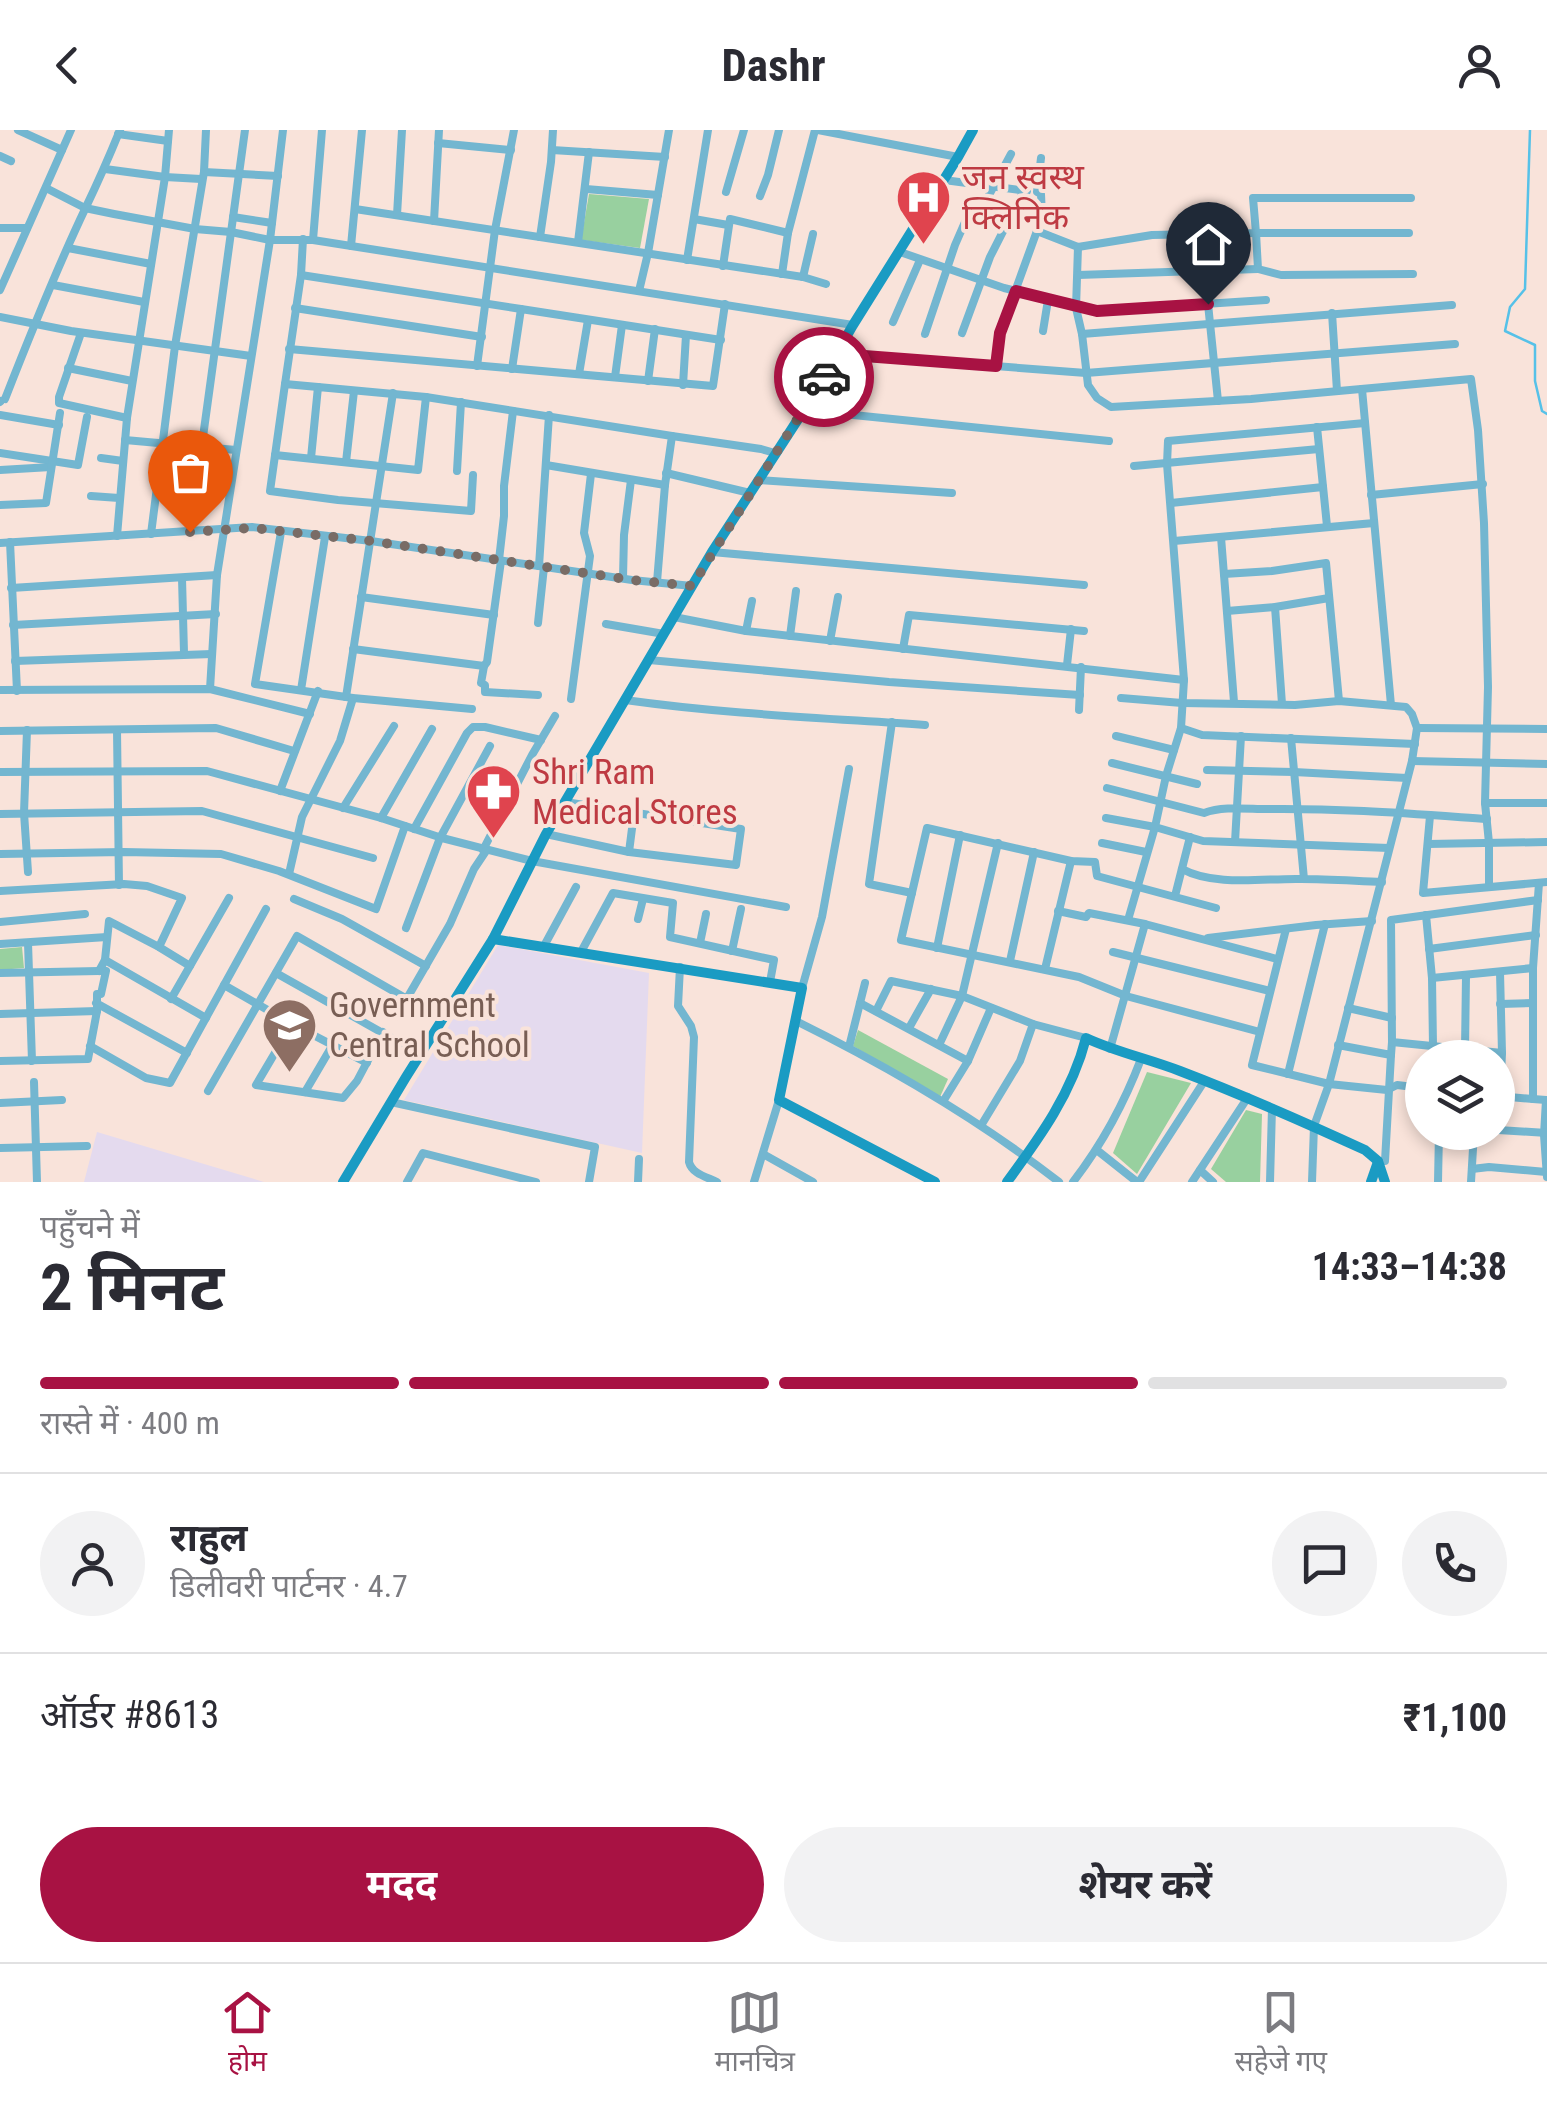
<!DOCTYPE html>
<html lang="hi">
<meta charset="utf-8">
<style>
:root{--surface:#fff;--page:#f2f2f3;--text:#2b2b33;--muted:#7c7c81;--line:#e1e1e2;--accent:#a81243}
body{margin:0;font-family:"Roboto Condensed","Noto Sans Devanagari",sans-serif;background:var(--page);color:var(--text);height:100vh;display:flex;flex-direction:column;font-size:38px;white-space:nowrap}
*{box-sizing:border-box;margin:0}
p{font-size:32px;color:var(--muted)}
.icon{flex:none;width:55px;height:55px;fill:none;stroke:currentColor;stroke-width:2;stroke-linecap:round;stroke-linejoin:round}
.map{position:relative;height:1052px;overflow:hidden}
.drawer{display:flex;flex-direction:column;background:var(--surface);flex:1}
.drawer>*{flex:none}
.tools{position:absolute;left:1405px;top:910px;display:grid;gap:20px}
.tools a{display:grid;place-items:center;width:110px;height:110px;border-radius:50%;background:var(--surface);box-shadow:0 5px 15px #0003;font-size:50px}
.pin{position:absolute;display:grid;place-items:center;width:85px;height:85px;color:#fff;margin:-102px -42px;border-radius:50% 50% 50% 0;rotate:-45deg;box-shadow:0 0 10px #0007}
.pin .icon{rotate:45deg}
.courier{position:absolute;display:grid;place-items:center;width:100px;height:100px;margin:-50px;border:8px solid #a81243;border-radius:50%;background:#fff;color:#222;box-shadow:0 2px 12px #0007}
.overview em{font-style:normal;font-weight:700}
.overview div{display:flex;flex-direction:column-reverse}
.overview{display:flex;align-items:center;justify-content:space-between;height:170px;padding:0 40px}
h1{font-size:65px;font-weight:700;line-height:75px}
.bar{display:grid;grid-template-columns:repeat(4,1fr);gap:15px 10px;align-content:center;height:120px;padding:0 40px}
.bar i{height:12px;border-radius:8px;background:var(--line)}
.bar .current{background:var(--accent)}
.bar p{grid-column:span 4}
.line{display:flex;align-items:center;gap:25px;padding:0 40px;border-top:2px solid var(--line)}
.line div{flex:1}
.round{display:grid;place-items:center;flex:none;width:105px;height:105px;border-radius:52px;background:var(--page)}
.primary-button{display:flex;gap:20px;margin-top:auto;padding:20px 40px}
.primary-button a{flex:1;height:115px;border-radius:60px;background:var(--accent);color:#fff;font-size:40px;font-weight:700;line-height:115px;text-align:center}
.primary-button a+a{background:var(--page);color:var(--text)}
header{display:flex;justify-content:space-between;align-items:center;height:130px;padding:0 40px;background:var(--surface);font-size:45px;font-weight:700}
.menu{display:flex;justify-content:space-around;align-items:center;height:140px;border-top:2px solid var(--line);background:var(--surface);font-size:28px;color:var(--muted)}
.menu a{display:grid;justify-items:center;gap:5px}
.menu .current{color:var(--accent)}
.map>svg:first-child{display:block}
.industrial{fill:#e4daee}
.green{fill:#98d09f}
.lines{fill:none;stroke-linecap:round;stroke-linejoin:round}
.stream{stroke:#56c1e8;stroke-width:2.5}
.street{stroke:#73b6d0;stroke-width:8}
.secondary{stroke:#1a9bc3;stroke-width:10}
.done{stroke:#796c66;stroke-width:10;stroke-dasharray:0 18}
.route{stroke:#a81243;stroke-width:12}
.labels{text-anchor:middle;stroke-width:8;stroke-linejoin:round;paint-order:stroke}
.health-label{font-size:35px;fill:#be3a42;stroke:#f9e3da;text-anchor:start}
.education-label{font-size:35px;fill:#785e54;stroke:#f9e3da;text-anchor:start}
</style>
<header><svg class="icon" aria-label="back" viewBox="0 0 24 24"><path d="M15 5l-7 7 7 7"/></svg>Dashr<svg class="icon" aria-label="person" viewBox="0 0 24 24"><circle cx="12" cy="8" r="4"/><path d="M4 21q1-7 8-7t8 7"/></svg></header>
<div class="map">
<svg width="1547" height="1052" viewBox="0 0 1547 1052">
<rect width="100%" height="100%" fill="#f9e3da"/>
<g class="industrial">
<path d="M498 815 649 843 642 1023 404 970Z"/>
<path d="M97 1002 264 1052H84Z"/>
</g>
<g class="green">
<path d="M589 64 649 69 640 118 581 110Z"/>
<path d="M22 817 24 838 0 840V819Z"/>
<path d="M858 900 948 949 940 967 853 916Z"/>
<path d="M1147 942 1191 953 1137 1044 1113 1023Z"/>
<path d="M1246 980 1262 984 1260 1052H1226L1211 1039Z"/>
</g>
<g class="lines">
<path class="stream" d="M1530 0 1525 159 1510 177 1505 201 1535 215V251L1542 281 1547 284"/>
<g class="street">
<path d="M18 0 62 20"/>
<path d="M818 0 958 27"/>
<path d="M118 4 168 11"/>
<path d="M438 13 511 20"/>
<path d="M552 20 665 27"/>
<path d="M0 26 11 31"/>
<path d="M105 39 165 47 201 49"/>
<path d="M204 42 278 46"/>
<path d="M944 50 1027 61"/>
<path d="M46 58 85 78 114 84 195 99 231 102 270 110H313L853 195"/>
<path d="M586 59 658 65"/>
<path d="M726 62 744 0"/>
<path d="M760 66 768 45 779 0"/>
<path d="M982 78 1011 24"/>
<path d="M355 79 803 147 826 154"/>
<path d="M397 85 402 0"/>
<path d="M233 87 272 93"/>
<path d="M694 89 728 95"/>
<path d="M434 91 439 0"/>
<path d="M0 98H27"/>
<path d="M1037 101 1078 117 1152 105 1256 103 1253 68H1411"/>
<path d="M1409 103H1256L1258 139 1281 145 1413 144"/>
<path d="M540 107 551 32 553 0"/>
<path d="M313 110 322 0"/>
<path d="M578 112 589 22"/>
<path d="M351 116 362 0"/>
<path d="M1078 117 1076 178 1082 204 1088 255 1097 268 1111 277 1251 269 1471 249 1478 300 1484 393 1488 557 1485 673 1489 713V757"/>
<path d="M68 118 151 134"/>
<path d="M900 122 1004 158 1097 181 1266 170"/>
<path d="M687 130 708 0"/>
<path d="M723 136 730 89 788 103"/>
<path d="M782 144 788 103 815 0"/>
<path d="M301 145 521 179"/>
<path d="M1078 145 1258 139"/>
<path d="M803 147 813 104"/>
<path d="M53 155 144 172"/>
<path d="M0 160 71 0"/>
<path d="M639 161 648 123 669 0"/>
<path d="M1208 174 1218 271"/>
<path d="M295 178 482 207"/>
<path d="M1332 183 1337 261"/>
<path d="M0 187 71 201 251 226"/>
<path d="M893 192 920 130"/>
<path d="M1043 201 1048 170"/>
<path d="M81 203 59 267V273L127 288"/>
<path d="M962 203 990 127 1024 60"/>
<path d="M925 204 955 115 965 92"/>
<path d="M1082 204 1452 175"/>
<path d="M289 219 713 256 725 174"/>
<path d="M838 224 1086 243 1455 214"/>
<path d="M477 236 495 100 514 0"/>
<path d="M996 236 1000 203 1042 87 1041 64 1037 62 1041 28"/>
<path d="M68 238 132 251"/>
<path d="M512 239 521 179 721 210"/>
<path d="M579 244 588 190"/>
<path d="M615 247 622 195"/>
<path d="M648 251 655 199"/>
<path d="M285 254 301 145 303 109"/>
<path d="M683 255 686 205"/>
<path d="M318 257 285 254 270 361 338 370 471 381 473 345"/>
<path d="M1362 259 1391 575"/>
<path d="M5 269C30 205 56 140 86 77 98 52 109 27 120 0"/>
<path d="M0 272 1 271"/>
<path d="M804 280 1109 311"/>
<path d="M0 285 59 295"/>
<path d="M1317 297 1327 396"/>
<path d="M672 306 761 319 775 323"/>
<path d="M125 310 236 320"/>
<path d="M0 323 78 335 87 287"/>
<path d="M275 325 418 340 426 267"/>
<path d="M101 328 123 331"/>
<path d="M311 328 318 257 426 267 672 306 665 355 657 452"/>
<path d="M346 332 354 261"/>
<path d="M546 335 665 355"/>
<path d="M1134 336 1319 319"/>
<path d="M0 340 51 337"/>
<path d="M457 341 461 272"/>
<path d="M666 343 750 363"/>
<path d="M758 350 952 363"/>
<path d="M1371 365 1483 354"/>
<path d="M91 366 119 368"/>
<path d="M1171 373 1323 357"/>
<path d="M0 375 46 373 60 283"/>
<path d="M190 402 245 0"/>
<path d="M281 402 255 554 353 568 472 579"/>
<path d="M151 404 175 216 204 42 206 0"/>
<path d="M117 406 127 288 165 47 169 0"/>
<path d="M1221 407 1234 572"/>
<path d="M1174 411 1374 393"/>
<path d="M10 412 17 561"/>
<path d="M0 413 252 397 371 411 632 450 692 456"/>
<path d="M712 422 1084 455"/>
<path d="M499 430 504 386V356L513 281"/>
<path d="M501 431 487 532 484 536 481 553 485 555V562L538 565"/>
<path d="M539 436 549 285"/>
<path d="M1224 444 1272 441 1326 433 1339 571"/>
<path d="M182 448 184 523"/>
<path d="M623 448 624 405 631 350"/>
<path d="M11 458 217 445"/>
<path d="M361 467 494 485"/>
<path d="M1275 477 1282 574"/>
<path d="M1227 481 1275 477 1329 468"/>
<path d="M674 487 746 501 1184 550"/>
<path d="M538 493 544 437"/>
<path d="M606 494 664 504"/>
<path d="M13 495 216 484"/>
<path d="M746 501 752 471"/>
<path d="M790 506 796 461"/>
<path d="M830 511 838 467"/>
<path d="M353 519 484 536"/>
<path d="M903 519 909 485 1084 501"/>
<path d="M649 530 889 552 1080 565"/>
<path d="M15 531 212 524"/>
<path d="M1067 535 1071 499"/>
<path d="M210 559 217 445 270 110 283 0"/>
<path d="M0 560 210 559 310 584"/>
<path d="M301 560 325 407"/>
<path d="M346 567 393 263"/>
<path d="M1121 568 1182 573 1295 575 1339 571 1406 577 1412 584 1417 598 1412 631 1329 954 1314 996 1312 1052"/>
<path d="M571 569 590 426 584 403 591 344"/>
<path d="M625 570C725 584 824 588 925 595"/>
<path d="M1079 580 1081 537"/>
<path d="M892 592 869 754 912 763"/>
<path d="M1181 598 1202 605 1415 614"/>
<path d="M1417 598 1547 599"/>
<path d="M27 600 24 683 28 742"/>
<path d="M117 600 119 755"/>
<path d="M0 601 216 598 294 621"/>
<path d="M1116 606 1174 620"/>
<path d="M1291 608 1304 749"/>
<path d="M1412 631 1547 634"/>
<path d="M1112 633 1197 654"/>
<path d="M1207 640 1294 642 1407 648"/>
<path d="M0 642 207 641 381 688 442 708 532 731 786 777"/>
<path d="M1107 658 1204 683C1223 676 1247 679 1267 679 1340 678 1414 684 1487 689"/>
<path d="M280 661 318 561"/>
<path d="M1485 673H1547"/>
<path d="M343 678 394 596"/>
<path d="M0 684 202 681 373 728"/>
<path d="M1430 686 1423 763 1547 752"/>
<path d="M381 688 432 599"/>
<path d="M1106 688 1155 697 1203 711 1389 718"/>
<path d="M414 699 467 603 473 597H485L541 610"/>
<path d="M546 704 629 722 736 735 741 699 565 672"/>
<path d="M1235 712 1241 606"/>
<path d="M1102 713 1146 722"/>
<path d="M1428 714 1547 712"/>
<path d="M483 720 532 625 555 586"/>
<path d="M629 722 634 683"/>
<path d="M0 724 124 722 221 724 279 741 376 779 405 696"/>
<path d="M1182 739C1215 757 1265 748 1301 749 1328 749 1355 751 1382 752"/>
<path d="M289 744 302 687 340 611 353 568"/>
<path d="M0 761 124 754 147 756 182 768 159 817"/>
<path d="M1175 766 1190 707"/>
<path d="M294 769 342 789 426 836"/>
<path d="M1216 778 1097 746 1095 732 1071 731 927 698 901 810 1079 847 1126 866 1260 902"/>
<path d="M1058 781 1086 787 1089 783 1145 794 1277 829"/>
<path d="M1426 785 1432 848 1433 916"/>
<path d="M638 789 643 769"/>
<path d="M1128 790 1155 697 1166 646 1181 598 1184 550 1167 334 1168 311 1365 293"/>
<path d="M0 792 85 784"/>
<path d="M406 798 440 708 490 616"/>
<path d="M1286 799 1252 935 1329 954 1387 960 1397 955 1422 958"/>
<path d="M1208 808 1316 795 1372 791"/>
<path d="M28 813 32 931"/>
<path d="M700 813 706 784"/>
<path d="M0 814 107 807"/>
<path d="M544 816 576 757"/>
<path d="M937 818 960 705"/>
<path d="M1429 819 1536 805"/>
<path d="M732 821 741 779"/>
<path d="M581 822 613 763 673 773 670 807 774 830 770 852"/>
<path d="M1113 822 1270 861"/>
<path d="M105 830 206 888"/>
<path d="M1010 831 1034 722"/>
<path d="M680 837 678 876 691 896 694 907 689 1032C692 1044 707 1047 717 1052"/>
<path d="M1045 839 1071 731"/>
<path d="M99 841 105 830 109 791 159 817 190 836"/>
<path d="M1500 842 1502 923 1500 966"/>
<path d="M0 843 99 841"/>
<path d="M276 843 420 924"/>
<path d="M1432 848 1533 838"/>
<path d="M224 855 292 894 367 933"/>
<path d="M802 858 822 787 849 639"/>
<path d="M171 869 229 768"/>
<path d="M406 870 450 794 474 739 486 721"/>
<path d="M96 873 187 923"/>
<path d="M860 873 968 931"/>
<path d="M1500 874 1533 873"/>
<path d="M1348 878 1392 888"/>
<path d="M876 881 891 851 962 866 1033 894 1086 908"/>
<path d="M0 884 97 881"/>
<path d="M796 891C889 937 977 988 1059 1052"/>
<path d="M292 894 256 955 343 968 357 951 383 902"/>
<path d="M909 898 931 859"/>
<path d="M939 915 962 866 998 713"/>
<path d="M1338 915 1391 925 1392 912"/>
<path d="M90 916 146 948 170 953 266 779"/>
<path d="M849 917 865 853"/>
<path d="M1110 919 1145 794"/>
<path d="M1465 920 1466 846"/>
<path d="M1502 923 1392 912 1391 790 1538 770"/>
<path d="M0 931 88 929 97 881V864H101L106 841H99"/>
<path d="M1288 944 1325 794"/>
<path d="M34 952 37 1052"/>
<path d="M208 961 297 806 442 889"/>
<path d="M305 962 332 916"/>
<path d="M1498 966 1533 969V838L1539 753"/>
<path d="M1533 969 1546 970 1544 1005 1547 1047"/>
<path d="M944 970 968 931 991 878"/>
<path d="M391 972 595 1017 589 1052"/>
<path d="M0 973 62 970"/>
<path d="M982 994 1020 931 1033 894"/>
<path d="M1498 1000 1547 1003"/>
<path d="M0 1018 87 1016"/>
<path d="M1098 1021 1137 1052"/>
<path d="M763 1024 813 1052"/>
<path d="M1378 1031H1385L1391 925"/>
<path d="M1472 1039 1489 1037 1546 1042"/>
<path d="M1200 1040 1213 1052"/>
<path d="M407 1052 423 1023 536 1052"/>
<path d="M638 1052 639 1029"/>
<path d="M754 1052 779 970"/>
<path d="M1073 1052C1103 1013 1124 974 1141 929"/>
<path d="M1139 1052 1205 950"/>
<path d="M1192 1052 1248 967"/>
<path d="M1270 1052 1272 978"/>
<path d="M1438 1052 1439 1002"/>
<path d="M1471 1052 1474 1002"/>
</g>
<g class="secondary">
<path d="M493 809 802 858 779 970 935 1052"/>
<path d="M343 1052 406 947 493 809 546 704 712 422 804 280 853 195 958 27 973 0"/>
<path d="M1007 1052C1040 1007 1072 963 1086 908 1116 922 1149 929 1180 941 1243 965 1304 992 1365 1020L1378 1031 1385 1052"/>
<path d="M1371 1052 1378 1032"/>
</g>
</g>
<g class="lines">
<path class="done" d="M190 402 252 398 371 411 632 450 692 456 824 247"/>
<path class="route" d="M824 247 838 224 996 236 1000 203 1016 161 1097 181 1208 174"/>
</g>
<defs>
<symbol id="hospital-pin" viewBox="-11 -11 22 30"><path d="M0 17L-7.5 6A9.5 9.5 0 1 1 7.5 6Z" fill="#e0444e" stroke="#f9e3da"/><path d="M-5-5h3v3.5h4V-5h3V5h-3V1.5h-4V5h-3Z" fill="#fff"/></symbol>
<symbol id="pharmacy-pin" viewBox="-11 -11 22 30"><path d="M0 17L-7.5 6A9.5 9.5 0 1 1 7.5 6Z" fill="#e0444e" stroke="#f9e3da"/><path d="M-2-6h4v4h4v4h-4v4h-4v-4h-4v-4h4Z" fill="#fff"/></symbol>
<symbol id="school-pin" viewBox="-11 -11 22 30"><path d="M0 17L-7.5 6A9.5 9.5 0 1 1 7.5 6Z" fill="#8d6e63" stroke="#f9e3da"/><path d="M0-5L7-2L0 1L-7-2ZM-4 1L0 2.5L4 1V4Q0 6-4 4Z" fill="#fff"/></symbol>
</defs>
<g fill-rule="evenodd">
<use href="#hospital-pin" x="892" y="36" width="63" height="86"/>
<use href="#pharmacy-pin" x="462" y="630" width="63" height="86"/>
<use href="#school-pin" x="258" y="864" width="63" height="86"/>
</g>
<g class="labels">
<g class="health-label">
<text x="962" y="59">जन स्वस्थ<tspan x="962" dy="40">क्लिनिक</tspan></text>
<text x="532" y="654">Shri Ram<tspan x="532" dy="40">Medical Stores</tspan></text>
</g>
<g class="education-label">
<text x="329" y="887">Government<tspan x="329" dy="40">Central School</tspan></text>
</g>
</g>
</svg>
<div class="tools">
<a><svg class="icon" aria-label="layers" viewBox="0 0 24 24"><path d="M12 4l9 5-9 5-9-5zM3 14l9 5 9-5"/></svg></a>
</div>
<div class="pin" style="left:190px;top:402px;background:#ea580c"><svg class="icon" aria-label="bag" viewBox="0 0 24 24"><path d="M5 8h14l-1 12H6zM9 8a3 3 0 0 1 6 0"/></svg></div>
<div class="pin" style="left:1208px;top:174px;background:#1f2937"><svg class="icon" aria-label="home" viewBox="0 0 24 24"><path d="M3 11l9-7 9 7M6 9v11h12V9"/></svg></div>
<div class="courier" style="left:824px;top:247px"><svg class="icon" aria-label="car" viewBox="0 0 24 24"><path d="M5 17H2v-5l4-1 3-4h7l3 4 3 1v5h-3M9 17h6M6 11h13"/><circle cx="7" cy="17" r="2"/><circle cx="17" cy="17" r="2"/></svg></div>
</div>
<section class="drawer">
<div class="overview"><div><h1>2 मिनट</h1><p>पहुँचने में</p></div><em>14:33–14:38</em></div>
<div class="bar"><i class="current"></i><i class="current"></i><i class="current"></i><i></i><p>रास्ते में · 400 m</p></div>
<div class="line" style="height:180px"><a class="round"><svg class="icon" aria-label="person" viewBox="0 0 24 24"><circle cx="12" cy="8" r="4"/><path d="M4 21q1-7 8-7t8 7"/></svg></a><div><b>राहुल</b><p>डिलीवरी पार्टनर · 4.7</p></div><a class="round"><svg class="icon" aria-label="chat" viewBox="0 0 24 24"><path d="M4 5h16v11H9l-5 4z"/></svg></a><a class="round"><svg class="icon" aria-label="phone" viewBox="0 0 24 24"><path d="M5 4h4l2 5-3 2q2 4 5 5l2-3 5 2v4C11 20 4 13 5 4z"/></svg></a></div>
<div class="line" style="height:130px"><div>ऑर्डर #8613</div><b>₹1,100</b></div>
<div class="primary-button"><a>मदद</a><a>शेयर करें</a></div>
</section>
<nav class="menu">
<a class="current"><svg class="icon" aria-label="home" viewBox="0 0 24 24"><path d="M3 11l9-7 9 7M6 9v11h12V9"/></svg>होम</a>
<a><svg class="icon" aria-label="map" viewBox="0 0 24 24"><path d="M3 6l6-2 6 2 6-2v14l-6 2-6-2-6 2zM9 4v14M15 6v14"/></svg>मानचित्र</a>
<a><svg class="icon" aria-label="saved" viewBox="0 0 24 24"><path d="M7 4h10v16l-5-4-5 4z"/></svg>सहेजे गए</a>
</nav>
